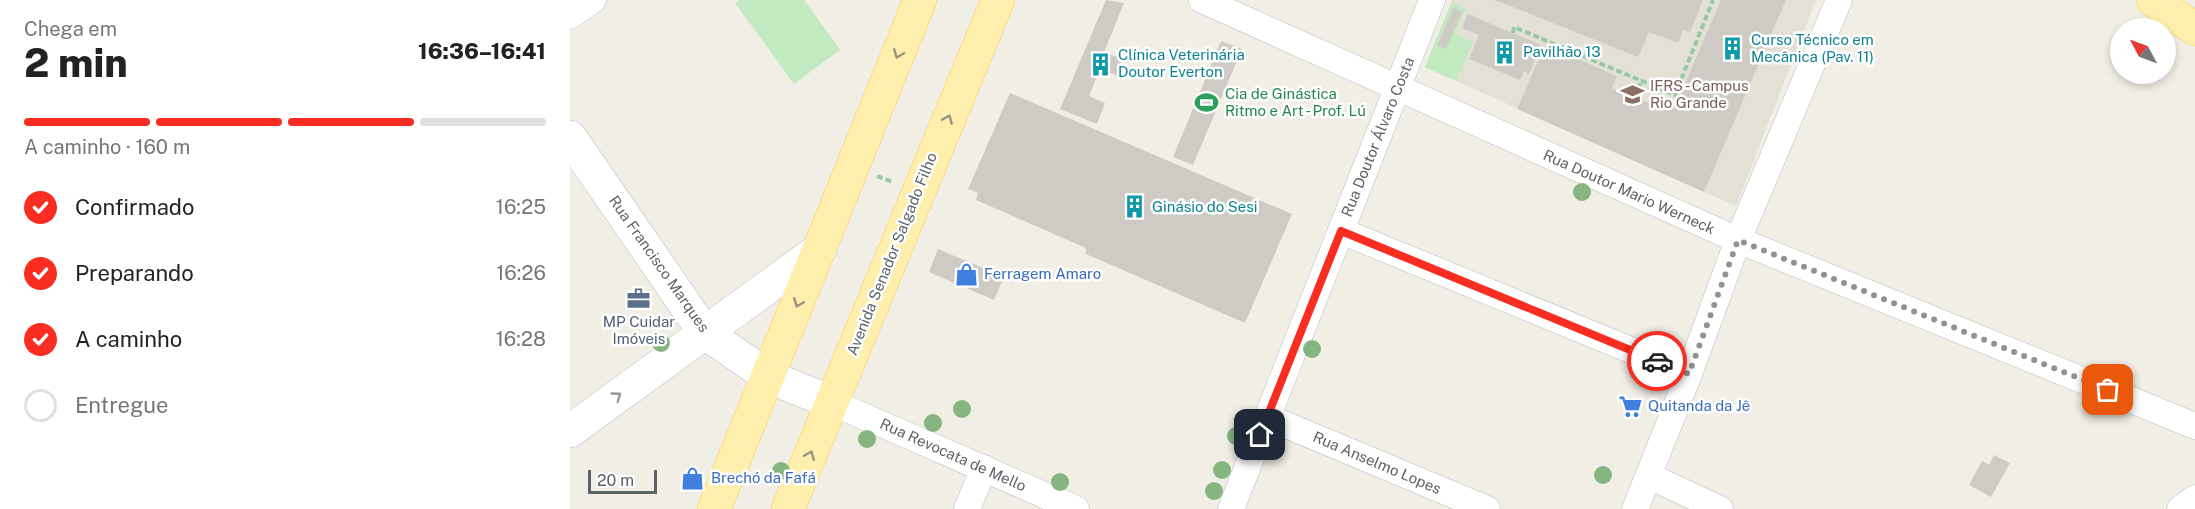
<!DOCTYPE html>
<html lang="pt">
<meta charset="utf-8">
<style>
:root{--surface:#fff;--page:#f2f2f2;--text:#222;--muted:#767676;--line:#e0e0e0;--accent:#fa2d23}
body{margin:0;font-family:"Public Sans",sans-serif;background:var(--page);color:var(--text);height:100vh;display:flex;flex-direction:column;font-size:22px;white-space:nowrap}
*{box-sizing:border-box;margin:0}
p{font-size:20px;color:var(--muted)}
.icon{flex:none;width:33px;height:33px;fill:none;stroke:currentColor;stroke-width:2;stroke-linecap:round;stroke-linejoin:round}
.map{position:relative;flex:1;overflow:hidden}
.details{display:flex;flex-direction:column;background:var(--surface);width:570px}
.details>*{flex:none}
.needle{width:39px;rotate:311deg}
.controls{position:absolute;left:1540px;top:18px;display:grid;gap:12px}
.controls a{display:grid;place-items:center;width:66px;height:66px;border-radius:50%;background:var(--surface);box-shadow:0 3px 9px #0003;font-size:30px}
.scale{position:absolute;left:18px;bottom:15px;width:69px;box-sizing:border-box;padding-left:6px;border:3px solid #5d6267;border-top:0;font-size:16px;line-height:21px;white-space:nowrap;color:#5d6267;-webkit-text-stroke:4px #fff;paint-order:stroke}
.pin{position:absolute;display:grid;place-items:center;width:51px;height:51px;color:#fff;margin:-26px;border-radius:12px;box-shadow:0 3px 9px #0006}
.courier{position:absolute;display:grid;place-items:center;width:60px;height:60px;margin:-30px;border:4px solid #fa2d23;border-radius:50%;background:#fff;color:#222;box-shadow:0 2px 8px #0007}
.head em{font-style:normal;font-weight:800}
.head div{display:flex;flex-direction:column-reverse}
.head{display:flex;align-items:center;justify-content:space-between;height:102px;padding:0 24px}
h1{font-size:39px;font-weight:800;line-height:45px}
.bar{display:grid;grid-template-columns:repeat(4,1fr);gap:9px 6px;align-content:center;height:72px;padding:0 24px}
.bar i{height:8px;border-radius:4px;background:var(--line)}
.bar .selected{background:var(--accent)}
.bar p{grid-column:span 4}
ol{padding:0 24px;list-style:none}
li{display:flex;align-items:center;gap:18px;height:66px}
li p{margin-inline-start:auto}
li .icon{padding:6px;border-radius:50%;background:var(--accent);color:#fff;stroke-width:4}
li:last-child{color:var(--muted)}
li i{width:33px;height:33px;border:3px solid var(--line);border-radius:50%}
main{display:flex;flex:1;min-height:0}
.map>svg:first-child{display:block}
.education{fill:#e3e0d6}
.green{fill:#c1eac0}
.building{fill:#cecbc4}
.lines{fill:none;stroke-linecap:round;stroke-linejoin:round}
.street-casing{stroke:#b8bcc0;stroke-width:27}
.secondary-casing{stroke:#b9bdc3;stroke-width:34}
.primary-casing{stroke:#ffc951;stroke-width:34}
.path{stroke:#97caa4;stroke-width:4;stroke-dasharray:6 3;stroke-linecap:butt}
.street{stroke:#fff;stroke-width:26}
.secondary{stroke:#fff;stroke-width:33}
.primary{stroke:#ffefac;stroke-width:33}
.tree{fill:#85b581}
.oneway{stroke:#96937f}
.oneway2{stroke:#96999c}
.done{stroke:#919393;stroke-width:6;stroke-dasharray:0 10.8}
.route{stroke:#fa2d23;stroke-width:8}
.labels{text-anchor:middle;stroke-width:5;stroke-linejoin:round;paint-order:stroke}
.culture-label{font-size:15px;fill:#0d838f;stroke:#fff;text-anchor:start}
.education-label{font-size:15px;fill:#785e54;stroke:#fff;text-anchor:start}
.leisure-label{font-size:15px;fill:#27864d;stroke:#fff;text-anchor:start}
.street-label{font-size:15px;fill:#5d6267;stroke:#fff}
.shop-label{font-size:15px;fill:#366cbe;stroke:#fff;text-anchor:start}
.service-label{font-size:15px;fill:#4e5e75;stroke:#fff}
</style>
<main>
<section class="details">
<div class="head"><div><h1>2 min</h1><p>Chega em</p></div><em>16:36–16:41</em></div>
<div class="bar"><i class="selected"></i><i class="selected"></i><i class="selected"></i><i></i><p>A caminho · 160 m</p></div>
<ol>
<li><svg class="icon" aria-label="check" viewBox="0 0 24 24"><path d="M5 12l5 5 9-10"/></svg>Confirmado<p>16:25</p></li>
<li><svg class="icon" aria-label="check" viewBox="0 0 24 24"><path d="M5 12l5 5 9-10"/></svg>Preparando<p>16:26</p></li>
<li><svg class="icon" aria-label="check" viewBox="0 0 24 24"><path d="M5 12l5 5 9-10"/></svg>A caminho<p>16:28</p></li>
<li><i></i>Entregue</li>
</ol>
</section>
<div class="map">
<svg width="1625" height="509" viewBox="0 0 1625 509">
<rect width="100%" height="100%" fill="#f1eee6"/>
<path class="education" d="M882 0H1246L1166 206 855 67Z"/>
<g class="green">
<path d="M170 0H234L270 50 224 84 165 3Z"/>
<path d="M882 2 895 9 885 34 903 42 886 81 855 67Z"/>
</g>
<g class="building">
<path d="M536 0 554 3 534 52 552 59 546 75 530 69 519 96 535 103 527 124 490 109Z"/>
<path d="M925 0H1133L1120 32 1113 30 1108 43 1079 32 1068 57Z"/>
<path d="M1151 0H1216L1134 192 947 109 975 45 1047 76 1042 88 1083 105 1085 101 1104 109Z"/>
<path d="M883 8 892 11 876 49 867 46Z"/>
<path d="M898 14 971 45 959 74 954 71 950 80 899 59 909 35 892 28Z"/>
<path d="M651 41 672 49 623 165 603 157Z"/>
<path d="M440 93 722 214 675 323 516 254V248L406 200 408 193 398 189Z"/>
<path d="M368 249 434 277 424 300 359 272Z"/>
<path d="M1424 455 1440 463 1421 497 1399 485 1412 461 1419 465Z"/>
</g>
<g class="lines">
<defs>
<g id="street">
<path d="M632 0 1168 240 1625 426"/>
<path d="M0 16 23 0"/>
<path d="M771 231 1119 374"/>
<path d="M261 402 506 509"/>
<path d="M697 417 917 509"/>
<path d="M1079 476 1150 509"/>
<path d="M397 509 414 468"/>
<path d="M661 509 862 0"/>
<path d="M1065 509 1119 374 1168 240 1269 0"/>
<path d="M1610 509 1625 498"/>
</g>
<g id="secondary">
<path d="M0 137 134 332 199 377 261 402"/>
<path d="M0 431 250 249"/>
</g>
<g id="primary">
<path d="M1583 0 1625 29"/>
<path d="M144 509 350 0"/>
<path d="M218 509 428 0"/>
</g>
</defs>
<use href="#street" class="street-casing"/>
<use href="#secondary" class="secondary-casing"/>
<use href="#primary" class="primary-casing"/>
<g class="path">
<path d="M943 33 944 27 1105 95 1143 0"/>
<path d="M1064 97 1072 80"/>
<path d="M307 176 323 182"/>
</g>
<use href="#street" class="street"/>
<use href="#secondary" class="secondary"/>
<use href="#primary" class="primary"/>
</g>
<g class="tree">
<circle cx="1012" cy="192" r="9"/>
<circle cx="91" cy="343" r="9"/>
<circle cx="742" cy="349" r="9"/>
<circle cx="392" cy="409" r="9"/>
<circle cx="363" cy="423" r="9"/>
<circle cx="666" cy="436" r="9"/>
<circle cx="297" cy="439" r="9"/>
<circle cx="652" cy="470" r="9"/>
<circle cx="211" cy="471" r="9"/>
<circle cx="1033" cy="475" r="9"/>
<circle cx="490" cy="482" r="9"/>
<circle cx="644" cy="491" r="9"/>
</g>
<defs><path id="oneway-chevron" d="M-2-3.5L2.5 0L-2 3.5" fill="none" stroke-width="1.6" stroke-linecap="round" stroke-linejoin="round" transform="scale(1.5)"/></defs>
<g class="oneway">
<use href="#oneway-chevron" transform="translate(328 54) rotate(112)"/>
<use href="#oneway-chevron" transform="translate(378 119) rotate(-67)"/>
<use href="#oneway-chevron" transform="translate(228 303) rotate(112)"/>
<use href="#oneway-chevron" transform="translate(240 455) rotate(-68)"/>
</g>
<use class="oneway2" href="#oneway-chevron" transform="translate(47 396) rotate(-36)"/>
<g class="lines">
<path class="done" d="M1087 361 1119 374 1168 240 1538 390"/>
<path class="route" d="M690 435 771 231 1087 361"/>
</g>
<defs>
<symbol id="building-bare" viewBox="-9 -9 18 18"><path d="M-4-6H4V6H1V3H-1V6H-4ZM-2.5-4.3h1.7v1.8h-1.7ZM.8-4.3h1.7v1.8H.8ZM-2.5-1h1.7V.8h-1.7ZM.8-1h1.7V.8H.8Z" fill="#0f9aa8" stroke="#fff" stroke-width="2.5" paint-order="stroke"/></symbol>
<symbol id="university-bare" viewBox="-9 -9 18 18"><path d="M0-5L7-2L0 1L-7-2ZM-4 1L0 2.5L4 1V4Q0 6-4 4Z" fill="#8d6e63" stroke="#fff" stroke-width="2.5" paint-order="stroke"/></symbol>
<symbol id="stadium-bare" viewBox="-9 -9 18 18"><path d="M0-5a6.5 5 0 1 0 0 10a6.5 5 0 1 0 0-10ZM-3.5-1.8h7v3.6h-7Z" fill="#2e9e5b" stroke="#fff" stroke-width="2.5" paint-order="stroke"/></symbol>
<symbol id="shop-bare" viewBox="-9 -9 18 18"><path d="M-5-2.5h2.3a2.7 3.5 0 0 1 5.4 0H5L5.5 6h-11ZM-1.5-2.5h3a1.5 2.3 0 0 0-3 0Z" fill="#3f7fe0" stroke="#fff" stroke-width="2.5" paint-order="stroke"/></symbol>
<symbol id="office-bare" viewBox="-9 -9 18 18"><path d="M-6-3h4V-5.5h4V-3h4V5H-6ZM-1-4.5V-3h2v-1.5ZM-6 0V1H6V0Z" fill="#5c6f8a" stroke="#fff" stroke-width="2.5" paint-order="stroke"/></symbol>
<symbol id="supermarket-bare" viewBox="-9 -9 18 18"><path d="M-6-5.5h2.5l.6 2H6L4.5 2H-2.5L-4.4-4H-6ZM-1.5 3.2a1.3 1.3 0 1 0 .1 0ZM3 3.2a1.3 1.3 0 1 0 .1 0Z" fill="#3f7fe0" stroke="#fff" stroke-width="2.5" paint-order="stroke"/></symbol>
</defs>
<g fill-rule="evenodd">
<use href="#building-bare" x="1146" y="32" width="33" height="33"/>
<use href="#building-bare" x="918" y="36" width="33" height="33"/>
<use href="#building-bare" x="514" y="48" width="33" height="33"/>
<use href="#university-bare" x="1046" y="78" width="33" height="33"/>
<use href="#stadium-bare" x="620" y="86" width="33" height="33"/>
<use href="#building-bare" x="548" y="190" width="33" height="33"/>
<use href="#shop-bare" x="380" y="258" width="33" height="33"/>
<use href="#office-bare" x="52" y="282" width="33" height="33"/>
<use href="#supermarket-bare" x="1044" y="390" width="33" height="33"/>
<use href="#shop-bare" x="106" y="462" width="33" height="33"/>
</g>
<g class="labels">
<g class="culture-label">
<text x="1181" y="45">Curso Técnico em<tspan x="1181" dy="17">Mecânica (Pav. 11)</tspan></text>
<text x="953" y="57">Pavilhão 13</text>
<text x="548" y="60">Clínica Veterinária<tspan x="548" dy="17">Doutor Everton</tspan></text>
<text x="582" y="212">Ginásio do Sesi</text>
</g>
<g class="education-label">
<text x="1080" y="91">IFRS - Campus<tspan x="1080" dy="17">Rio Grande</tspan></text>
</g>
<g class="leisure-label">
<text x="655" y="99">Cia de Ginástica<tspan x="655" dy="17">Ritmo e Art - Prof. Lú</tspan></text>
</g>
<g class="street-label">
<text transform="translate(808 137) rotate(-68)" y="5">Rua Doutor Álvaro Costa</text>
<text transform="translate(1059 192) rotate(24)" y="5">Rua Doutor Mario Werneck</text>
<text transform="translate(322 254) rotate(-68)" y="5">Avenida Senador Salgado Filho</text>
<text transform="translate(89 264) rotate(55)" y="5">Rua Francisco Marques</text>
<text transform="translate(383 455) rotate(24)" y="5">Rua Revocata de Mello</text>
<text transform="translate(807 463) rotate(23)" y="5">Rua Anselmo Lopes</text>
</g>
<g class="shop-label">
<text x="414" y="279">Ferragem Amaro</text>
<text x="1078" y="411">Quitanda da Jê</text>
<text x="141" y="483">Brechó da Fafá</text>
</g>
<g class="service-label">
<text x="69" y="327">MP Cuidar<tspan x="69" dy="17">Imóveis</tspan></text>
</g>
</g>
</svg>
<div class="controls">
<a><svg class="needle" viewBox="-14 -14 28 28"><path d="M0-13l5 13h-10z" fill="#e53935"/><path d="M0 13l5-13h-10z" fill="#767676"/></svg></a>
</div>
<div class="scale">20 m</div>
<div class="pin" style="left:1538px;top:390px;background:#ea580c"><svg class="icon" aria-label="bag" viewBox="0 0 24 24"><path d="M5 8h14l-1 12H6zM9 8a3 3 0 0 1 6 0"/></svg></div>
<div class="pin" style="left:690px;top:435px;background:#1f2937"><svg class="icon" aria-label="home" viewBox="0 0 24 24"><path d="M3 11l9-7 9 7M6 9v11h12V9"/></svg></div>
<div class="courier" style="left:1087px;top:361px"><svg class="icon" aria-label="car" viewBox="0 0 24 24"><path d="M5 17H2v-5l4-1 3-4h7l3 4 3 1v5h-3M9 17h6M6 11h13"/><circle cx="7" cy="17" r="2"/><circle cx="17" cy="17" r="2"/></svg></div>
</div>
</main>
